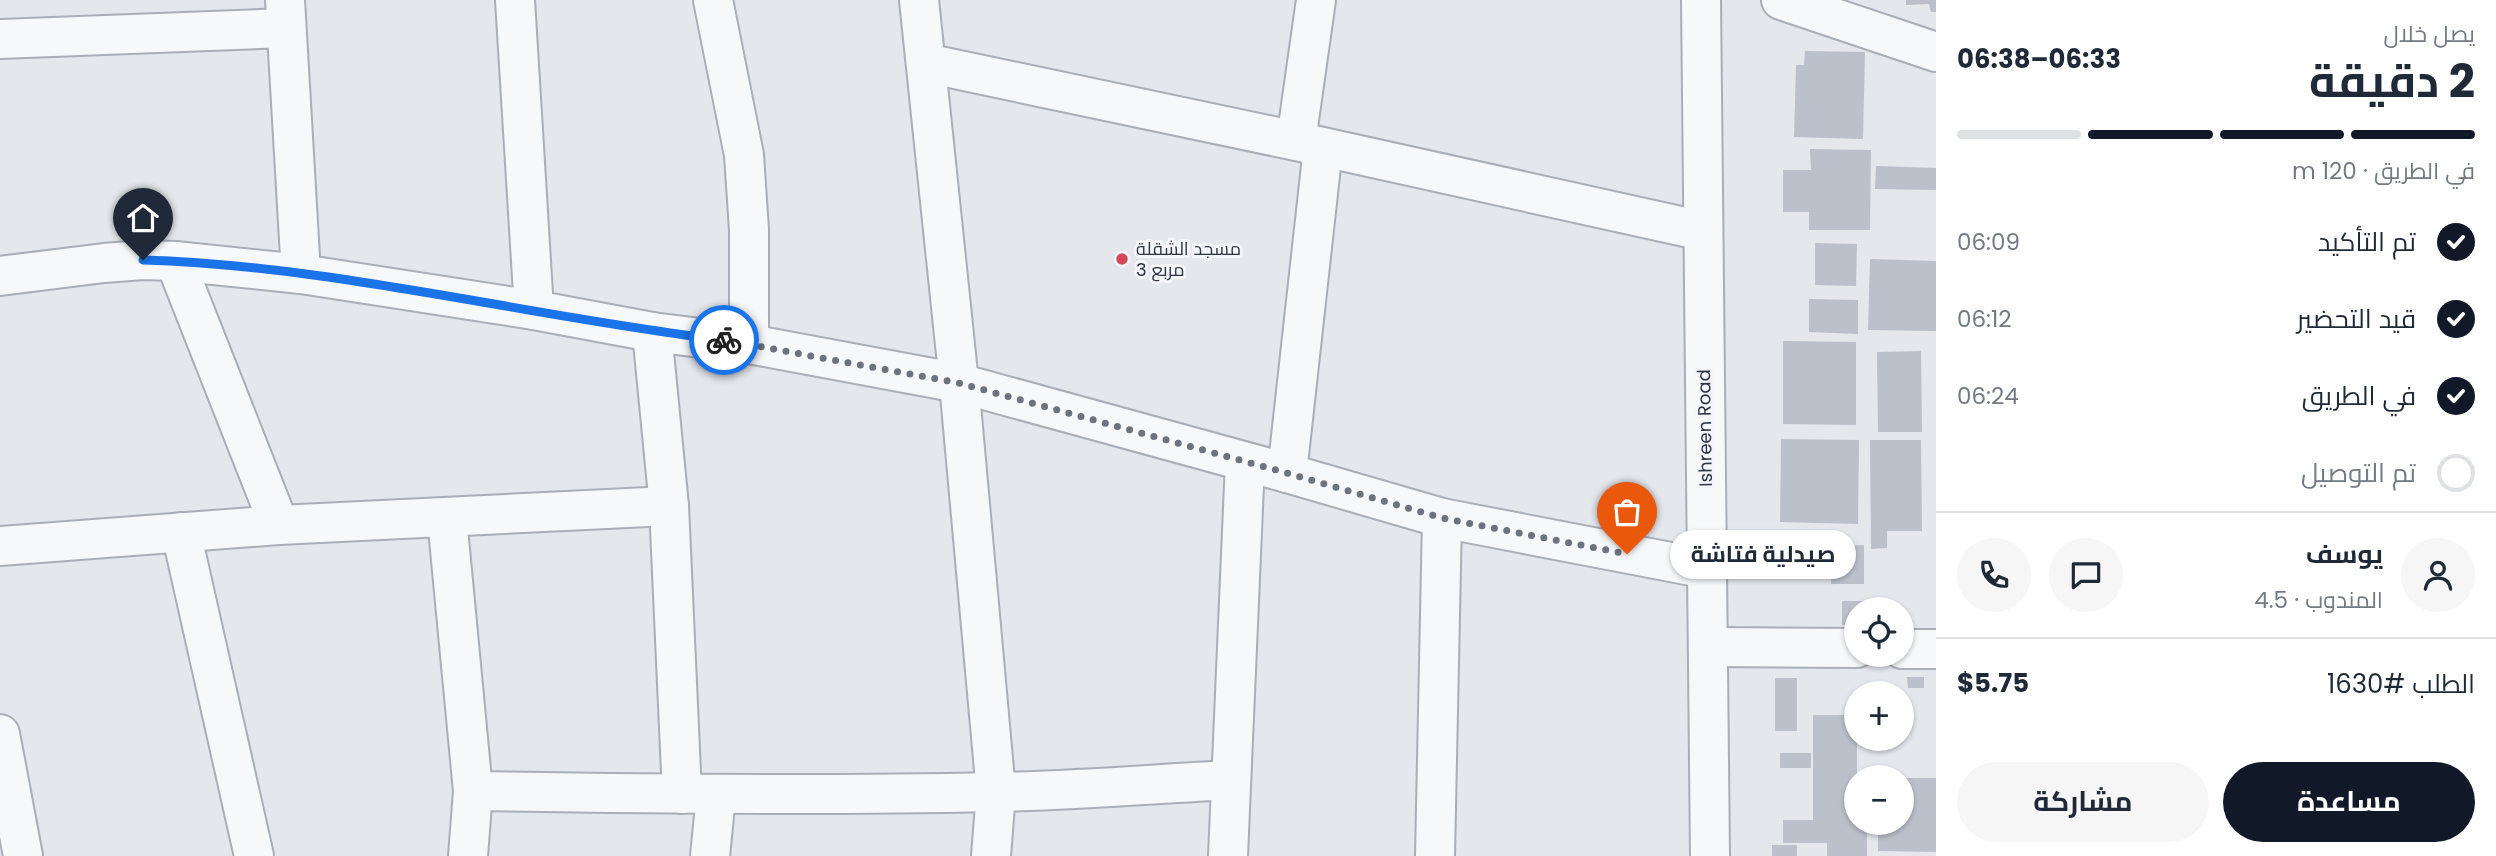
<!DOCTYPE html>
<html lang="ar">
<meta charset="utf-8">
<style>
:root{--surface:#fff;--page:#f6f6f7;--text:#1f2937;--muted:#747a83;--line:#e0e1e3;--accent:#111827}
body{margin:0;font-family:Poppins,Cairo,sans-serif;background:var(--page);color:var(--text);direction:rtl;height:100vh;display:flex;flex-direction:column;font-size:26px;white-space:nowrap}
*{box-sizing:border-box;margin:0}
p{font-size:23px;color:var(--muted)}
.icon{flex:none;width:38px;height:38px;fill:none;stroke:currentColor;stroke-width:2;stroke-linecap:round;stroke-linejoin:round}
.map{position:relative;flex:1;overflow:hidden;direction:ltr}
.drawer{display:flex;flex-direction:column;background:var(--surface);width:560px}
.drawer>*{flex:none}
.buttons{position:absolute;left:1844px;top:597px;display:grid;gap:14px}
.buttons a{display:grid;place-items:center;width:70px;height:70px;border-radius:50%;background:var(--surface);box-shadow:0 2px 5px #0004;font-size:35px}
.pin{position:absolute;display:grid;place-items:center;width:60px;height:60px;color:#fff;margin:-72px -30px;border-radius:50% 50% 50% 0;rotate:-45deg;box-shadow:0 0 7px #0007}
.pin .icon{rotate:45deg}
.courier{position:absolute;display:grid;place-items:center;width:70px;height:70px;margin:-35px;border:5px solid #1a73e8;border-radius:50%;background:#fff;color:#222;box-shadow:0 2px 9px #0007}
.bubble{position:absolute;height:49px;border-radius:24px;background:var(--surface);box-shadow:0 2px 5px #0004;font-size:23px;font-weight:700;line-height:49px;text-align:center;direction:rtl}
.overview em{font-style:normal;font-weight:700}
.overview div{display:flex;flex-direction:column-reverse}
.overview{display:flex;align-items:center;justify-content:space-between;height:119px;padding:0 21px}
h1{font-size:46px;font-weight:700;line-height:52px}
.bar{display:grid;grid-template-columns:repeat(4,1fr);gap:10px 7px;align-content:center;height:84px;padding:0 21px}
.bar i{height:9px;border-radius:5px;background:var(--line)}
.bar .on{background:var(--accent)}
.bar p{grid-column:span 4}
.line{display:flex;align-items:center;gap:18px;padding:0 21px;border-top:2px solid var(--line)}
.line div{flex:1}
.round{display:grid;place-items:center;flex:none;width:74px;height:74px;border-radius:37px;background:var(--page)}
ol{padding:0 21px;list-style:none}
li{display:flex;align-items:center;gap:21px;height:77px}
li p{margin-inline-start:auto}
li .icon{padding:7px;border-radius:50%;background:var(--accent);color:#fff;stroke-width:4}
li:last-child{color:var(--muted)}
li i{width:38px;height:38px;border:4px solid var(--line);border-radius:50%}
.button{display:flex;gap:14px;margin-top:auto;padding:14px 21px}
.button a{flex:1;height:80px;border-radius:42px;background:var(--accent);color:#fff;font-size:28px;font-weight:700;line-height:80px;text-align:center}
.button a+a{background:var(--page);color:var(--text)}
main{display:flex;flex:1;min-height:0}
.map>svg:first-child{display:block}
.building{fill:#bbc0ca}
.lines{fill:none;stroke-linecap:round;stroke-linejoin:round}
.minor-casing{stroke:#a9aeb7;stroke-width:42}
.minor{stroke:#f7f8fa;stroke-width:38}
.done{stroke:#6c737f;stroke-width:7;stroke-dasharray:0 12.6}
.route{stroke:#1a73e8;stroke-width:9}
.poi-dot{fill:#d1495b;stroke:#f4f6f9;stroke-width:2.5}
.labels{text-anchor:middle;stroke-width:6;stroke-linejoin:round;paint-order:stroke}
.poi-label{font-size:18px;fill:#2b3445;stroke:#f4f6f9;text-anchor:start}
.street-label{font-size:18px;fill:#2b3445;stroke:#f4f6f9}
</style>
<main>
<section class="drawer">
<div class="overview"><div><h1>2 دقيقة</h1><p>يصل خلال</p></div><em>06:33–06:38</em></div>
<div class="bar"><i class="on"></i><i class="on"></i><i class="on"></i><i></i><p>في الطريق · 120 m</p></div>
<ol>
<li><svg class="icon" aria-label="check" viewBox="0 0 24 24"><path d="M5 12l5 5 9-10"/></svg>تم التأكيد<p>06:09</p></li>
<li><svg class="icon" aria-label="check" viewBox="0 0 24 24"><path d="M5 12l5 5 9-10"/></svg>قيد التحضير<p>06:12</p></li>
<li><svg class="icon" aria-label="check" viewBox="0 0 24 24"><path d="M5 12l5 5 9-10"/></svg>في الطريق<p>06:24</p></li>
<li><i></i>تم التوصيل</li>
</ol>
<div class="line" style="height:126px"><a class="round"><svg class="icon" aria-label="person" viewBox="0 0 24 24"><circle cx="12" cy="8" r="4"/><path d="M4 21q1-7 8-7t8 7"/></svg></a><div><b>يوسف</b><p>المندوب · 4.5</p></div><a class="round"><svg class="icon" aria-label="chat" viewBox="0 0 24 24"><path d="M4 5h16v11H9l-5 4z"/></svg></a><a class="round"><svg class="icon" aria-label="phone" viewBox="0 0 24 24"><path d="M5 4h4l2 5-3 2q2 4 5 5l2-3 5 2v4C11 20 4 13 5 4z"/></svg></a></div>
<div class="line" style="height:91px"><div>الطلب #1630</div><b>$5.75</b></div>
<div class="button"><a>مساعدة</a><a>مشاركة</a></div>
</section>
<div class="map">
<svg width="1936" height="856" viewBox="0 0 1936 856">
<rect width="100%" height="100%" fill="#e4e7ec"/>
<g class="building">
<path d="M1906 0H1936V12H1931L1929 4 1906 5Z"/>
<path d="M1805 51 1865 52 1863 139 1794 137 1796 65H1804Z"/>
<path d="M1810 149 1871 150 1870 230H1809V212H1783V170H1811Z"/>
<path d="M1876 166 1936 168V190L1875 189Z"/>
<path d="M1815 243 1857 244 1856 286 1815 285Z"/>
<path d="M1870 259 1936 261V331L1868 330Z"/>
<path d="M1809 299 1858 300V334L1809 332Z"/>
<path d="M1783 341 1856 342V425L1783 424Z"/>
<path d="M1921 351 1922 432H1878L1877 352Z"/>
<path d="M1781 439 1859 440 1858 524 1780 522Z"/>
<path d="M1870 440H1921L1922 531H1887V548L1871 549Z"/>
<path d="M1864 545V584H1831V546Z"/>
<path d="M1842 601H1862V609H1857V625H1842Z"/>
<path d="M1907 677H1924V688H1908Z"/>
<rect x="1775" y="678" width="22" height="53"/>
<path d="M1897 688 1898 693H1873V690Z"/>
<path d="M1813 715H1857V822H1867V856H1827V843H1783V820H1813Z"/>
<rect x="1780" y="753" width="31" height="15"/>
<path d="M1902 778H1936V852L1878 851V822H1902Z"/>
<rect x="1772" y="845" width="25" height="11"/>
</g>
<g class="lines">
<defs>
<g id="minor">
<path d="M285 0 301 274"/>
<path d="M515 0 534 310"/>
<path d="M713 0 744 155 749 230V344"/>
<path d="M919 0 959 383 996 792 991 856"/>
<path d="M1701 0 1710 856"/>
<path d="M1781 0 1936 52"/>
<path d="M0 39 286 28"/>
<path d="M926 63 1296 141 1703 231"/>
<path d="M1296 141 1316 0"/>
<path d="M175 261 279 525"/>
<path d="M0 276 104 263 143 260 175 261 301 274 534 310 652 332 749 344 959 383 1287 473 1442 518 1707 569"/>
<path d="M652 332 669 506 682 794"/>
<path d="M1287 473 1323 148"/>
<path d="M447 518 473 791 468 856"/>
<path d="M181 532 254 856"/>
<path d="M0 546 279 525 669 506"/>
<path d="M1708 647 1857 648"/>
<path d="M1902 649H1936"/>
<path d="M0 734 23 856"/>
<path d="M473 791C646 794 819 796 993 792 1072 791 1152 784 1231 780"/>
<path d="M710 856 716 796"/>
<path d="M1228 856 1245 462"/>
<path d="M1435 856 1442 518"/>
</g>
</defs>
<use href="#minor" class="minor-casing"/>
<use href="#minor" class="minor"/>
</g>
<g class="lines">
<path class="done" d="M724 340 959 383 1287 473 1442 518 1627 554"/>
<path class="route" d="M143 260C338 266 530 317 724 340"/>
</g>
<circle class="poi-dot" cx="1122" cy="259" r="7"/>
<g class="labels">
<g class="poi-label">
<text x="1136" y="255">مسجد الشقلة<tspan x="1136" dy="21">مربع 3</tspan></text>
</g>
<g class="street-label">
<text transform="translate(1705 428) rotate(-91)" y="6">Ishreen Road</text>
</g>
</g>
</svg>
<div class="buttons">
<a><svg class="icon" aria-label="locate" viewBox="0 0 24 24"><circle cx="12" cy="12" r="6"/><path d="M12 2v4M12 18v4M2 12h4M18 12h4"/></svg></a>
<a>+</a>
<a>−</a>
</div>
<div class="pin" style="left:1627px;top:554px;background:#ea580c"><svg class="icon" aria-label="bag" viewBox="0 0 24 24"><path d="M5 8h14l-1 12H6zM9 8a3 3 0 0 1 6 0"/></svg></div>
<div class="pin" style="left:143px;top:260px;background:#1f2937"><svg class="icon" aria-label="home" viewBox="0 0 24 24"><path d="M3 11l9-7 9 7M6 9v11h12V9"/></svg></div>
<div class="courier" style="left:724px;top:340px"><svg class="icon" aria-label="bike" viewBox="0 0 24 24"><circle cx="6" cy="16" r="4"/><circle cx="18" cy="16" r="4"/><path d="M6 16l4-8h5l3 8M10 8l3 8H6M13 5h3"/></svg></div>
<div class="bubble" style="left:1670px;top:530px;width:186px">صيدلية فتاشة</div>
</div>
</main>
